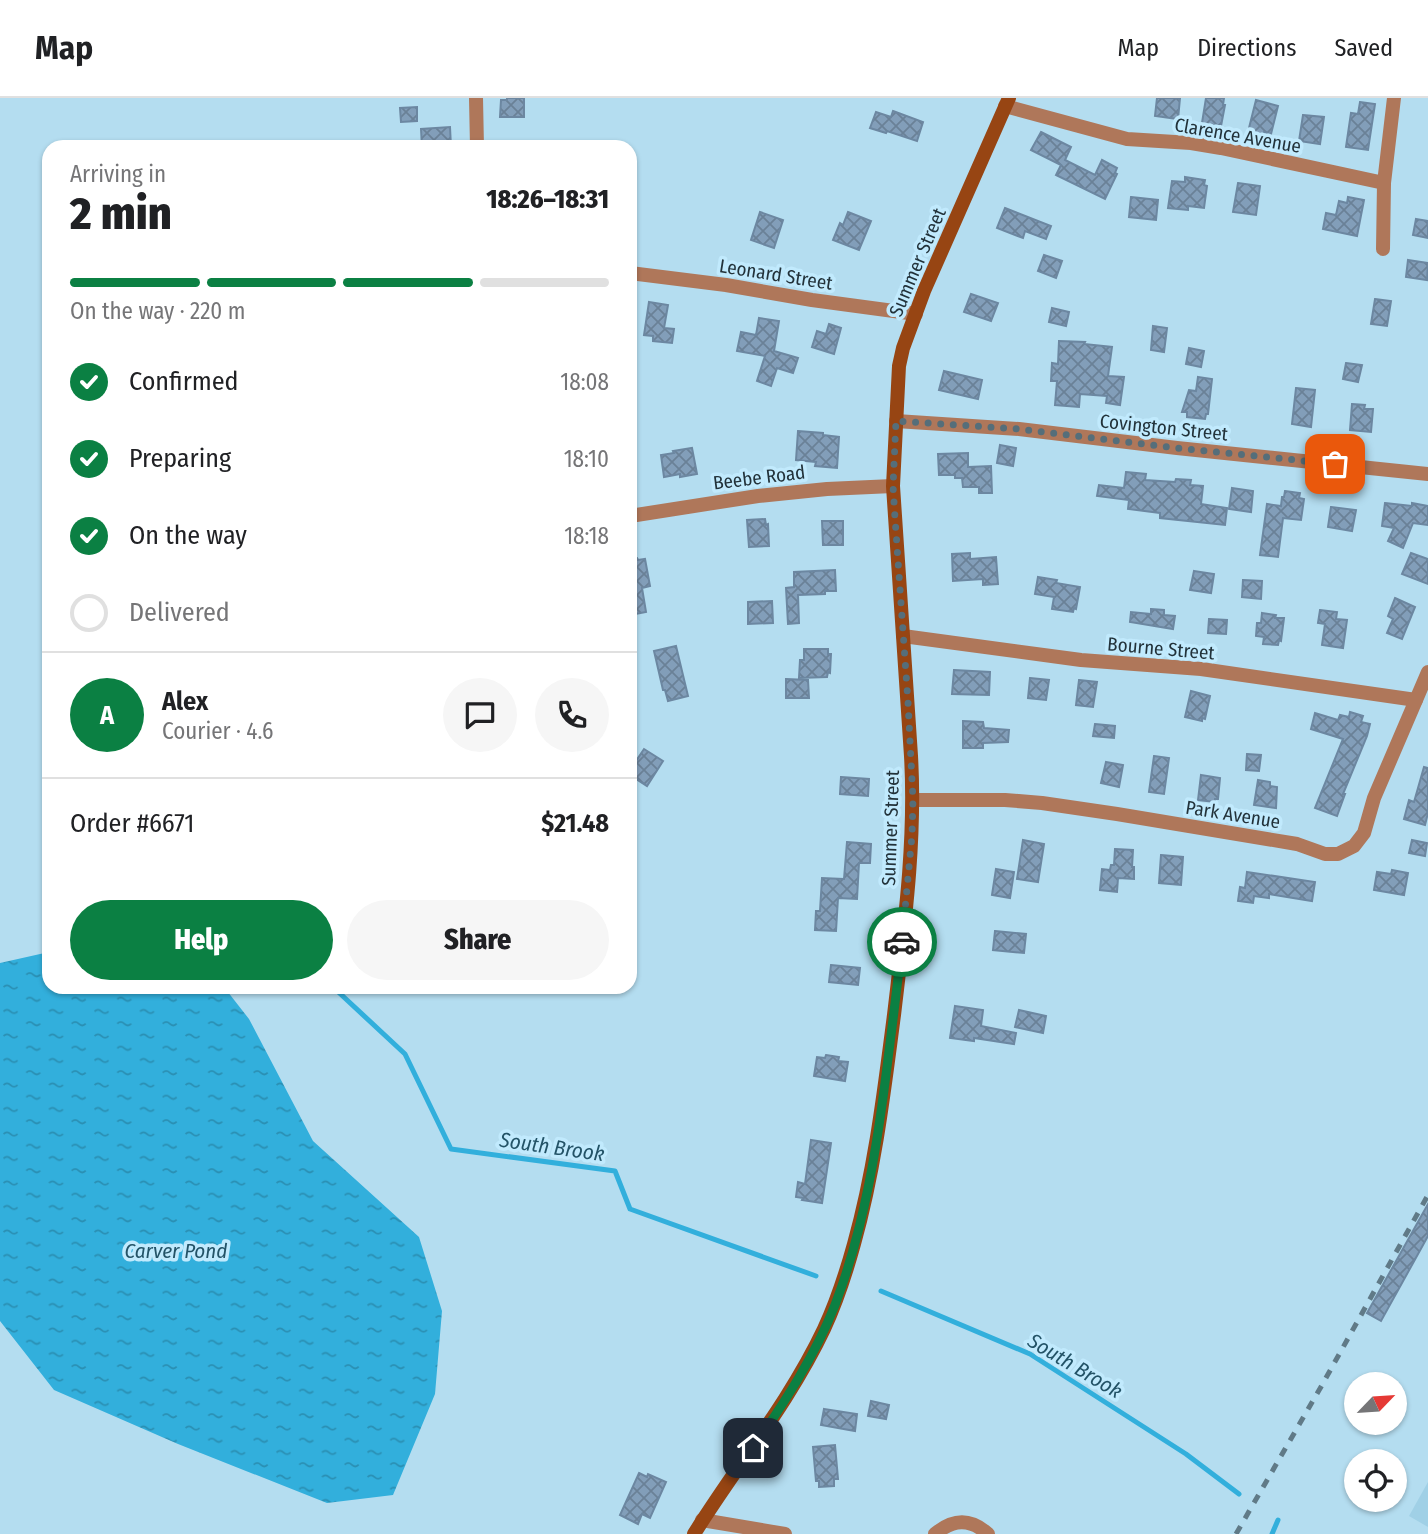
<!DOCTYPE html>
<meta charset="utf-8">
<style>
:root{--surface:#fff;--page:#f6f6f6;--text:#202124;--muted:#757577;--line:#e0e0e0;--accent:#0b8043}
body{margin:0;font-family:"Fira Sans Condensed",sans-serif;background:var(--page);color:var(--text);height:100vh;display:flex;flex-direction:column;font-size:26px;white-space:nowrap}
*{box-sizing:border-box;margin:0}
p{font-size:23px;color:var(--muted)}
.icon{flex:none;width:38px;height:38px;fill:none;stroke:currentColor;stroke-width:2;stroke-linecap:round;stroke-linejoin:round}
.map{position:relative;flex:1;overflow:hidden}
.sheet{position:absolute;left:42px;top:42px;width:595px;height:854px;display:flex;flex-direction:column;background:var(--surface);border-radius:21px;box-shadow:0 2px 5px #0004}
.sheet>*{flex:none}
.needle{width:46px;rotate:65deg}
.fabs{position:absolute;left:1344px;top:1274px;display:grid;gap:14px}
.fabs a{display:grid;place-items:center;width:63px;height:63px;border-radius:50%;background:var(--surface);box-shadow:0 2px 5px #0004;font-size:35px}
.pin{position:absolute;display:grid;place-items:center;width:60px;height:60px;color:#fff;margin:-30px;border-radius:14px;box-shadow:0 4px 10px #0006}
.courier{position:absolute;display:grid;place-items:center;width:70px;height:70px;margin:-35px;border:5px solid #0b8043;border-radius:50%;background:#fff;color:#222;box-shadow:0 2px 9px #0007}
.summary em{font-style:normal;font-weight:800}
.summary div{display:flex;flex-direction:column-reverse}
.summary{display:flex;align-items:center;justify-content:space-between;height:119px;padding:0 28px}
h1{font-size:46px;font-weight:800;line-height:52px}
.bar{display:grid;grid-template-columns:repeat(4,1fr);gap:10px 7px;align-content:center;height:84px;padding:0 28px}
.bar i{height:9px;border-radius:5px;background:var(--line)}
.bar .on{background:var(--accent)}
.bar p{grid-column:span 4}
.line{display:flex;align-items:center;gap:18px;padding:0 28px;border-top:2px solid var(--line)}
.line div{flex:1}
.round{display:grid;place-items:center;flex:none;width:74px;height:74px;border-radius:37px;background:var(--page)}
ol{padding:0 28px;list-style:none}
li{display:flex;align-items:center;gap:21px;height:77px}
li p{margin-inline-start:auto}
li .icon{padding:7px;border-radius:50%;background:var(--accent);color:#fff;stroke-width:4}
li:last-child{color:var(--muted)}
li i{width:38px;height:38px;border:4px solid var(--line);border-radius:50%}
.cta{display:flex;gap:14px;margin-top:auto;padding:14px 28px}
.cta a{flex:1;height:80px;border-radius:42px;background:var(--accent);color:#fff;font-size:28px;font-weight:800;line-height:80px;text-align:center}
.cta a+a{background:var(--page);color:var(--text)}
header{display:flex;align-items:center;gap:42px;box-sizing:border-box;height:98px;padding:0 35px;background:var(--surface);border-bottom:2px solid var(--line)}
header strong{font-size:33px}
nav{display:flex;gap:38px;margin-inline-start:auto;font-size:24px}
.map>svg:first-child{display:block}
.built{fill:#a0d0e6}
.water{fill:url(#water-ripples)}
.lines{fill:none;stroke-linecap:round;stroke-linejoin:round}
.stream{stroke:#32afdc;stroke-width:5}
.building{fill:url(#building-cross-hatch);stroke:#6c87a1;stroke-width:2}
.street{stroke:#af775a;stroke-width:14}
.secondary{stroke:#974513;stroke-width:14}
.rail{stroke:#607a87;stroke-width:5;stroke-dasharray:9 9;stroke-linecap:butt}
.done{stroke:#556e7a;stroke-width:7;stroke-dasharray:0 12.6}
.route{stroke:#0b8043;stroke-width:9}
.labels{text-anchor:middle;stroke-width:7;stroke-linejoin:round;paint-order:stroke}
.street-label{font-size:19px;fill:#22323a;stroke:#c1eafd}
.water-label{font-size:21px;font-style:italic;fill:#235367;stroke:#c1eafd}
</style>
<header>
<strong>Map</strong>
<nav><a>Map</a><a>Directions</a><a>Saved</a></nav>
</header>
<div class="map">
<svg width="1428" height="1436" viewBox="0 0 1428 1436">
<defs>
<pattern id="water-ripples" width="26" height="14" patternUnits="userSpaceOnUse" patternTransform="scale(1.75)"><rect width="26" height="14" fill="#32afdc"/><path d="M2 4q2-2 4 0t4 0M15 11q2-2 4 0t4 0" fill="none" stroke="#2a8fb3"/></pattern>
<pattern id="building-cross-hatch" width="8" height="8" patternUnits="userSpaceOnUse" patternTransform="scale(1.75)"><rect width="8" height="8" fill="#829eb9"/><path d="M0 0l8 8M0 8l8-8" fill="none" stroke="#6a8197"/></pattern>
</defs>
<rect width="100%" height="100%" fill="#b4ddf0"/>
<path class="built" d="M1428 1384V1429L1409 1418Z"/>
<path class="water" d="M49 854V889H224L249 921 313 1043 419 1139 442 1213 435 1296 393 1397 327 1405 178 1346 54 1292 0 1223V865Z"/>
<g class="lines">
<g class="stream">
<path d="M333 889 405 956 451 1051 615 1073 630 1111 816 1178"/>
<path d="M221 896 240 889"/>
<path d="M881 1193 1030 1256 1186 1356 1239 1396"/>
<path d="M1272 1436 1278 1422"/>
</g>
</g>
<g class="building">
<path d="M507 0H524V19H500L501 2H507Z"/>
<path d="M1157 0H1180L1178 21 1155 18Z"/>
<path d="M1206 0H1224L1223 7H1225L1221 28 1202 25Z"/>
<path d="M1256 2 1278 8 1271 36 1264 34 1263 38 1248 34Z"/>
<path d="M1360 4 1375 6 1368 52 1346 49 1351 15 1358 16Z"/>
<path d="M417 9V23L401 24 400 10Z"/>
<path d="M893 13 923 24 917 43 887 33 886 35 870 30 876 14 891 19Z"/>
<path d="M1303 17 1324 19 1320 46 1299 43Z"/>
<path d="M450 29 451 49H422L421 31Z"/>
<path d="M1041 34 1071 49 1065 62 1095 77 1102 62 1117 70 1115 75 1117 76 1105 101 1056 77 1061 67 1031 52Z"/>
<path d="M1185 79 1205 82 1204 87 1207 88 1204 110 1188 108V112L1168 110 1172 83 1185 84Z"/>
<path d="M1238 85 1260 88 1256 117 1233 114Z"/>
<path d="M1131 99 1158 102 1156 122 1129 119Z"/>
<path d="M1348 99 1364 102 1357 138 1323 131 1326 115 1336 117 1339 103 1347 105Z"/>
<path d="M1005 110 1051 128 1046 141 1025 133 1023 140 997 130Z"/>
<path d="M760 114 783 122 774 150 751 142Z"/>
<path d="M848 114 871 123 859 152 833 142 840 125 843 127Z"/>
<path d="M1416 121 1428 123V140L1413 137Z"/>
<path d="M1044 157 1062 163 1056 180 1038 173Z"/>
<path d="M1408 162 1428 165 1427 182 1406 179Z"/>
<path d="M971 196 998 205 991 223 964 214Z"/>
<path d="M1375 201 1391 203 1387 228 1371 226Z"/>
<path d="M649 204 668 207 664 230 674 231 672 245 653 243V238L644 237Z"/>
<path d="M1052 210 1069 214 1066 228 1049 224Z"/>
<path d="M759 220 779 223 774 253 798 260 793 275 777 270 771 288 757 283 765 258 737 253 741 234 756 237Z"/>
<path d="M829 226 841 230 834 256 812 249 817 233 826 236Z"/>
<path d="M1153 228 1167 230 1164 254 1151 252Z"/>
<path d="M1059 243 1085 244 1084 246 1112 249 1108 278 1124 279 1120 307 1106 305 1107 298 1080 296 1079 309 1055 307 1057 283H1051L1052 265 1058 266Z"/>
<path d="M1189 250 1204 253 1201 269 1186 266Z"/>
<path d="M1346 265 1362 267 1358 284 1343 281Z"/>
<path d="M944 273 982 282 978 301 939 292Z"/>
<path d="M1198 279 1212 281 1208 316H1206L1205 321 1187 319V314H1182L1189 292 1196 293Z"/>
<path d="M1296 290 1315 292 1311 329 1292 326Z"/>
<path d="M1352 306 1365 307 1364 311H1373L1371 334 1350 332Z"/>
<path d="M798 333 823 335V337L839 339 837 370 815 368 816 364 796 362Z"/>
<path d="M1000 347 1016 350 1013 368 997 365Z"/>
<path d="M692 350 697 376 680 379V376L664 379 661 357 674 355 673 353Z"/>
<path d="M968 355V369L991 368 992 395H979V389H963L962 380H955V377H939L938 356Z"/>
<path d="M1126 374 1146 376 1145 382 1175 384 1176 381 1191 382 1190 387 1203 388 1201 406 1227 410 1225 427 1160 420V415L1128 411 1129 402 1097 398 1099 387 1124 390Z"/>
<path d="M1232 390 1253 393 1251 414 1229 411Z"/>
<path d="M1285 393 1300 395 1299 400 1304 401 1301 422 1283 420 1278 459 1260 457 1267 406 1281 408 1282 399H1284Z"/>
<path d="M1385 405 1412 408V405L1428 408V427L1413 425 1403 450 1388 443 1394 430 1382 428Z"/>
<path d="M1331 409 1356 412 1352 433 1328 429Z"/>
<path d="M765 421 766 427 768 426 769 448 749 449 747 422Z"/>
<path d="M822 423H843V447H823Z"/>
<path d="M970 455V461L996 459 998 486 983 487V481L953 483 952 456Z"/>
<path d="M1411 455 1428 461V486L1402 476Z"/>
<path d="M637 460 638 462 645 461 650 488 642 490 646 514 630 517V461Z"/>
<path d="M835 472 836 493H825V496L798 497 799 525 788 526 786 490 794 489V474Z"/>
<path d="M1194 473 1214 476 1211 495 1190 492Z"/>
<path d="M1038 479 1057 482 1056 485 1080 489 1076 511 1074 510 1073 514 1052 511 1054 499 1035 496Z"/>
<path d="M1243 482 1262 483 1261 501 1242 499Z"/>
<path d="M1395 500 1415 509 1402 541 1387 535 1393 521 1388 518Z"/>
<path d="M772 503 773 525 748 526V504Z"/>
<path d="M1151 511 1164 512V517L1175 518 1173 531 1130 524 1131 514 1151 516Z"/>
<path d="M1320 512 1337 514 1336 521 1347 522 1343 550 1322 547 1325 526 1318 525Z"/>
<path d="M1262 515 1276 517 1275 520H1284L1281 543 1279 542 1278 547 1263 546 1264 539 1256 538 1257 525H1261Z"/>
<path d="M1209 521 1227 522 1226 536 1208 535Z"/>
<path d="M676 548 688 598 668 603 665 592H663L654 553Z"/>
<path d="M804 551H828V556H831L830 575 828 574 827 579 799 580 800 562H804Z"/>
<path d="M954 572 990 574 989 597 952 596Z"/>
<path d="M1030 580 1049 582 1046 602 1028 600Z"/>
<path d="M786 581 808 582 809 600H786Z"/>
<path d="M1079 582 1097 584 1093 609 1076 607Z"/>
<path d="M1191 593 1210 598 1205 621 1202 620V623L1185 619Z"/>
<path d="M1350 614 1363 618 1361 624 1370 626 1367 638 1343 696H1345L1337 718 1315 710 1343 641 1311 631 1315 615 1338 622 1340 617 1349 619Z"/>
<path d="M963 623 983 624 984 630 1009 632 1008 644 983 645V650H963Z"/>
<path d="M1095 626 1115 628 1114 640 1093 638Z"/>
<path d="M644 651 663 663 647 688 630 677V672Z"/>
<path d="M1247 656 1261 657 1259 673 1246 672Z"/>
<path d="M1154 658 1169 660 1164 696 1149 694Z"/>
<path d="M1106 664 1123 667 1119 689 1101 685Z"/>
<path d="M1424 669 1428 670V715L1425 727 1404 721 1409 702 1414 704Z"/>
<path d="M1201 677 1220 680 1218 701H1215V704L1198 702Z"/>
<path d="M841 679 869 681 868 698 840 696Z"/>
<path d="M1258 682 1270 684V688L1277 689 1276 710 1254 707Z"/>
<path d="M1023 742 1044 746 1038 784 1017 781Z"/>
<path d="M1412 742 1427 745 1425 758 1409 755Z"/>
<path d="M847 744 871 746 870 765H859L857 801 838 800 836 833 815 832 816 813H820L822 780 844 781Z"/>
<path d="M1115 751 1133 752 1132 769H1134V781L1118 780 1117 794 1100 792 1102 771 1110 772 1111 767H1114Z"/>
<path d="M1161 757 1183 759 1181 787 1159 785Z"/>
<path d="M996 771 1014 774 1010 800 992 797Z"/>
<path d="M1392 772 1408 775 1404 797 1374 792 1377 774 1391 776Z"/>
<path d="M1247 774 1315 784 1312 803 1269 796V800L1254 798 1253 805 1238 803 1240 789 1245 790Z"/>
<path d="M995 833 1026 836 1024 855 993 852Z"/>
<path d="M831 867 860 870 858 887 829 884Z"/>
<path d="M955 908 983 912 981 928 1016 935 1014 946 974 940V943L950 940Z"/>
<path d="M1019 912 1046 918 1043 935 1015 929Z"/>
<path d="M826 957 839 959 838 963 848 964 845 983 814 978 817 959 825 960Z"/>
<path d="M811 1042 831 1045 822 1105 802 1102 803 1100 796 1099 798 1084 805 1086Z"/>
<path d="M1428 1106V1138L1381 1223 1367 1215Z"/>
<path d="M871 1303 889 1307 886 1321 868 1318Z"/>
<path d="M824 1311 857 1316 855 1333 821 1327Z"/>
<path d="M835 1347 838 1381H834V1388L819 1389V1383H816L813 1349Z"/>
<path d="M639 1375 647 1379 648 1376 666 1384 650 1420 642 1416 638 1426 620 1417Z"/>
</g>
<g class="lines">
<g class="street">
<path d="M476 0 477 49"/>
<path d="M1005 8 1127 41 1191 45 1221 50 1384 85"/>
<path d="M1383 151 1384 85 1394 0"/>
<path d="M630 175 726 187 812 202 916 216"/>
<path d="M896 323 1019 331 1177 350 1428 376"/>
<path d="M630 418 758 398 827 391 893 388"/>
<path d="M903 538 1081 562 1201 571 1416 602"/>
<path d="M913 702H1005L1042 705 1117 716 1297 746 1325 756H1338L1354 748 1364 735 1374 700 1428 574"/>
<path d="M702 1422 785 1436"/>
<path d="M935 1436C953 1421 970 1420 988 1436"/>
</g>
<path class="secondary" d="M694 1436C737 1367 789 1305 824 1231 837 1203 846 1175 854 1146 875 1071 884 994 894 917 904 831 916 744 911 658L893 388 899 268 903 250 924 193 1009 0"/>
<path class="rail" d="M1236 1436 1322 1287 1428 1097"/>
</g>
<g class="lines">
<path class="done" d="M902 844 912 737 913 702 908 604 895 420 893 388 896 323 1019 331 1177 350 1335 366"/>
<path class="route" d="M753 1350C784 1305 815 1258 835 1207 865 1129 878 1043 888 961 893 922 898 883 902 844"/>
</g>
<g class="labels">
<g class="street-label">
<text transform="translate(1238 37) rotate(10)" y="7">Clarence Avenue</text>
<text transform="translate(917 164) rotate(-67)" y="7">Summer Street</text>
<text transform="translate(776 176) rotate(9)" y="7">Leonard Street</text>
<text transform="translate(1164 329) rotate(6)" y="7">Covington Street</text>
<text transform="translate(759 379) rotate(-7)" y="7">Beebe Road</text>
<text transform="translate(1161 550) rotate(5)" y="7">Bourne Street</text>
<text transform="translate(1233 716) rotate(9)" y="7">Park Avenue</text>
<text transform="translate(890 730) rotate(-88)" y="7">Summer Street</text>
</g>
<g class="water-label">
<text transform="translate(552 1049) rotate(8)" y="7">South Brook</text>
<text x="176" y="1160">Carver Pond</text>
<text transform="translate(1075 1268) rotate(31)" y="7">South Brook</text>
</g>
</g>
</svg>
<div class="fabs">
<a><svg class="needle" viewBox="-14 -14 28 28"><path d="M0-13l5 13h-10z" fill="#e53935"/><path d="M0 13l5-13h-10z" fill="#757577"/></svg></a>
<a><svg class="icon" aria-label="locate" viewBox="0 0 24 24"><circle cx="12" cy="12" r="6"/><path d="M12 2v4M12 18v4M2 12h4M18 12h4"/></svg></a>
</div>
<div class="pin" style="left:1335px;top:366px;background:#ea580c"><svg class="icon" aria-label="bag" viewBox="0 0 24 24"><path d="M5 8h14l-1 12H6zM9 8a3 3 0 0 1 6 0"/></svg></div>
<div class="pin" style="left:753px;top:1350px;background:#1f2937"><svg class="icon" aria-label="home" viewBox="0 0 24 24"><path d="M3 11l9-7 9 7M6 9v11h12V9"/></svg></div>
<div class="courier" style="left:902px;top:844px"><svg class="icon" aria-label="car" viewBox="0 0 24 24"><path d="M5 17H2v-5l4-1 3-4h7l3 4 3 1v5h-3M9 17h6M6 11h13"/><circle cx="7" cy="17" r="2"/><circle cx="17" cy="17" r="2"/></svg></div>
<section class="sheet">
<div class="summary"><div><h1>2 min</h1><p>Arriving in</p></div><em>18:26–18:31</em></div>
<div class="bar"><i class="on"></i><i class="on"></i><i class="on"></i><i></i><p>On the way · 220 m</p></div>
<ol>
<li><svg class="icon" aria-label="check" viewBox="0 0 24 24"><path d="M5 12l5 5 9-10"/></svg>Confirmed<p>18:08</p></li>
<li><svg class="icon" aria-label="check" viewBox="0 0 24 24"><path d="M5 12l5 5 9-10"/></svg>Preparing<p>18:10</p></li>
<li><svg class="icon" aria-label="check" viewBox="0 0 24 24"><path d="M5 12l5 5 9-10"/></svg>On the way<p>18:18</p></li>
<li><i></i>Delivered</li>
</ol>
<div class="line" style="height:126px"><b class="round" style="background:var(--accent);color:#fff">A</b><div><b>Alex</b><p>Courier · 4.6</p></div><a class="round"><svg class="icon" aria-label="chat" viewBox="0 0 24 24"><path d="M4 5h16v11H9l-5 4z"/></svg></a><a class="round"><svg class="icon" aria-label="phone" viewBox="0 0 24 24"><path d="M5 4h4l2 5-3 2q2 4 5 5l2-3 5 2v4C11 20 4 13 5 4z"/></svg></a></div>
<div class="line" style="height:91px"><div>Order #6671</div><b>$21.48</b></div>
<div class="cta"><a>Help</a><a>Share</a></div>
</section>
</div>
